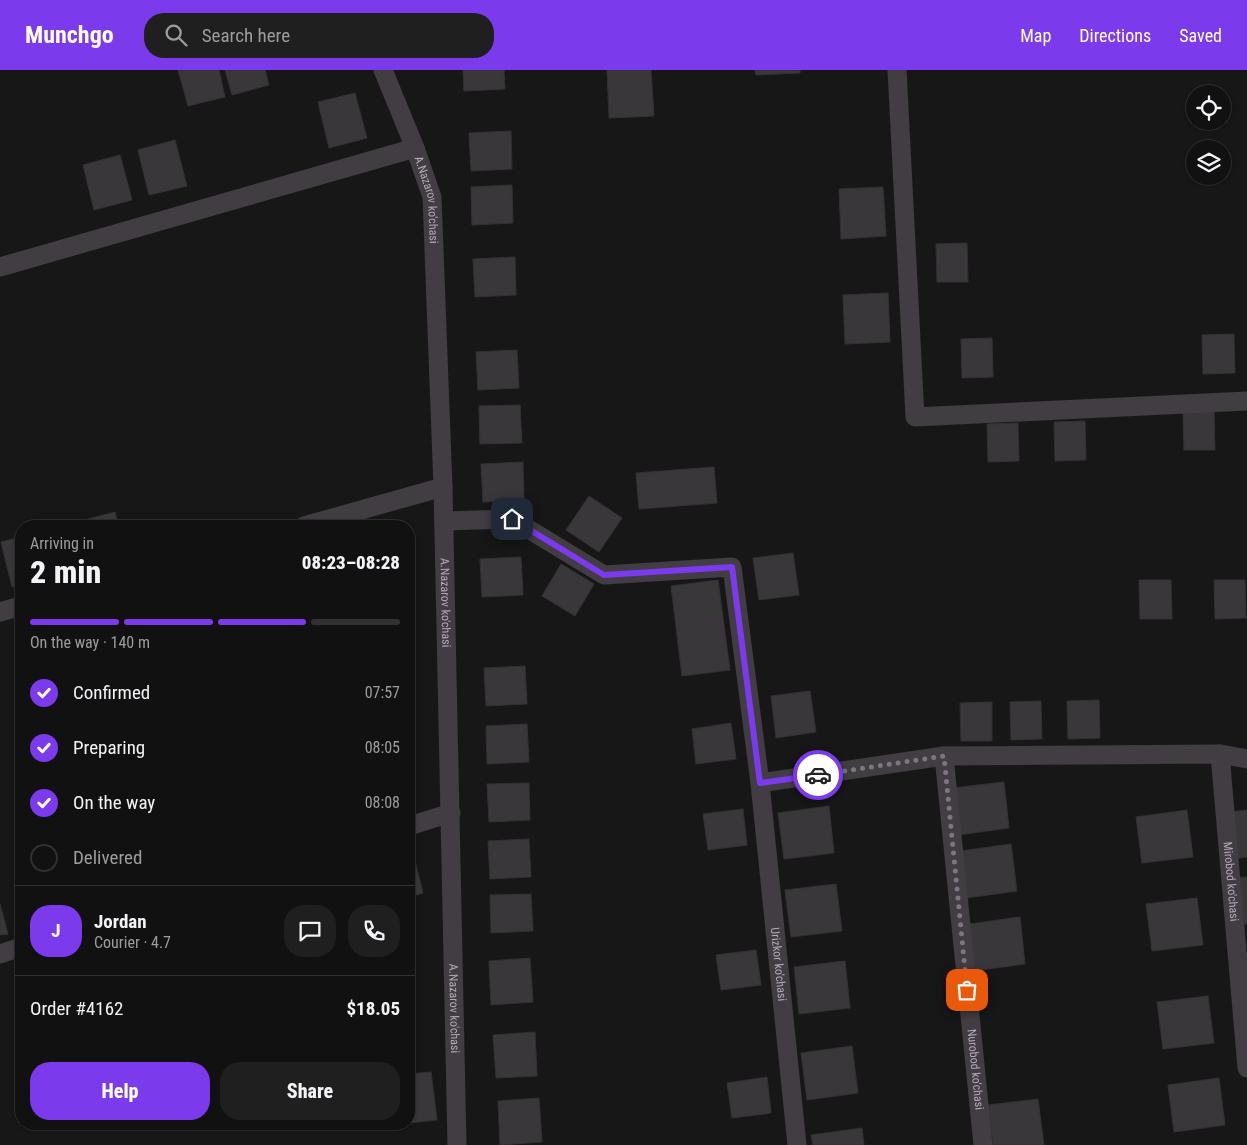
<!DOCTYPE html>
<meta charset="utf-8">
<style>
:root{--surface:#121112;--page:#1f1f20;--text:#f1f3f6;--muted:#9c9d9f;--line:#313132;--accent:#7c3aed}
body{margin:0;font-family:"Roboto Condensed",sans-serif;background:var(--page);color:var(--text);height:100vh;display:flex;flex-direction:column;font-size:19px;white-space:nowrap}
*{box-sizing:border-box;margin:0}
p{font-size:16px;color:var(--muted)}
.icon{flex:none;width:28px;height:28px;fill:none;stroke:currentColor;stroke-width:2;stroke-linecap:round;stroke-linejoin:round}
.map{position:relative;flex:1;overflow:hidden}
.sheet{position:absolute;left:15px;top:450px;width:400px;height:610px;display:flex;flex-direction:column;background:var(--surface);border-radius:20px;box-shadow:0 1px 4px #0004,0 0 0 1px var(--line)}
.sheet>*{flex:none}
.fabs{position:absolute;left:1186px;top:15px;display:grid;gap:10px}
.fabs a{display:grid;place-items:center;width:45px;height:45px;border-radius:50%;background:var(--surface);box-shadow:0 1px 4px #0004,0 0 0 1px var(--line);font-size:25px}
.pin{position:absolute;display:grid;place-items:center;width:42px;height:42px;color:#fff;margin:-21px;border-radius:10px;box-shadow:0 2px 8px #0006}
.courier{position:absolute;display:grid;place-items:center;width:50px;height:50px;margin:-25px;border:4px solid #7c3aed;border-radius:50%;background:#fff;color:#222;box-shadow:0 1px 6px #0007}
.head em{font-style:normal;font-weight:800}
.head div{display:flex;flex-direction:column-reverse}
.head{display:flex;align-items:center;justify-content:space-between;height:85px;padding:0 15px}
h1{font-size:32px;font-weight:800;line-height:38px}
.bar{display:grid;grid-template-columns:repeat(4,1fr);gap:8px 5px;align-content:center;height:60px;padding:0 15px}
.bar i{height:6px;border-radius:4px;background:var(--line)}
.bar .active{background:var(--accent)}
.bar p{grid-column:span 4}
.line{display:flex;align-items:center;gap:12px;padding:0 15px;border-top:1px solid var(--line)}
.line div{flex:1}
.round{display:grid;place-items:center;flex:none;width:52px;height:52px;border-radius:20px;background:var(--page)}
ol{padding:0 15px;list-style:none}
li{display:flex;align-items:center;gap:15px;height:55px}
li p{margin-inline-start:auto}
li .icon{padding:5px;border-radius:50%;background:var(--accent);color:#fff;stroke-width:4}
li:last-child{color:var(--muted)}
li i{width:28px;height:28px;border:2px solid var(--line);border-radius:50%}
.action{display:flex;gap:10px;margin-top:auto;padding:10px 15px}
.action a{flex:1;height:58px;border-radius:20px;background:var(--accent);color:#fff;font-size:20px;font-weight:800;line-height:58px;text-align:center}
.action a+a{background:var(--page);color:var(--text)}
header{display:flex;align-items:center;gap:30px;box-sizing:border-box;height:70px;padding:0 25px;background:var(--accent);color:#fff}
header strong{font-size:24px}
nav{display:flex;gap:28px;margin-inline-start:auto;font-size:18px}
.search{width:350px;height:45px;background:var(--page);display:flex;align-items:center;gap:12px;box-sizing:border-box;padding:0 18px;border-radius:20px;color:var(--muted);font-size:19px}
.map>svg:first-child{display:block}
.building{fill:#39373a;stroke:#343134}
.lines{fill:none;stroke-linecap:round;stroke-linejoin:round}
.street{stroke:#413d42;stroke-width:19}
.done{stroke:#7c777f;stroke-width:5;stroke-dasharray:0 9}
.route{stroke:#7c3aed;stroke-width:6}
.labels{text-anchor:middle;stroke-width:4;stroke-linejoin:round;paint-order:stroke}
.street-label{font-size:12px;fill:#b2aab7;stroke:#131213}
</style>
<header>
<strong>Munchgo</strong>
<div class="search"><svg class="icon" aria-label="search" viewBox="0 0 24 24"><circle cx="10" cy="10" r="6"/><path d="M15 15l6 6"/></svg>Search here</div>
<nav><a>Map</a><a>Directions</a><a>Saved</a></nav>
</header>
<div class="map">
<svg width="1247" height="1075" viewBox="0 0 1247 1075">
<rect width="100%" height="100%" fill="#181718"/>
<g class="building">
<path d="M178 0H219L225 27 188 36Z"/>
<path d="M225 0H265L269 15 232 25Z"/>
<path d="M463 0H504L505 19 464 21Z"/>
<path d="M607 0H651L654 46 609 48Z"/>
<path d="M755 0H800V3L756 5Z"/>
<path d="M355 23 367 68 329 78 318 32Z"/>
<path d="M511 61 512 99 471 101 469 63Z"/>
<path d="M175 70 187 116 149 125 138 80Z"/>
<path d="M120 85 132 130 94 140 83 95Z"/>
<path d="M512 115 513 153 472 155 471 117Z"/>
<path d="M883 117 886 166 841 169 839 119Z"/>
<path d="M967 173 968 212H937L936 174Z"/>
<path d="M515 187 516 225 475 227 473 189Z"/>
<path d="M888 223 890 272 845 274 843 225Z"/>
<path d="M1234 264 1235 303 1203 304 1202 265Z"/>
<path d="M992 268 993 307 962 308 961 269Z"/>
<path d="M517 280 519 318 478 320 476 282Z"/>
<path d="M520 335 522 373 480 374 479 336Z"/>
<path d="M1214 341 1215 380H1184L1183 342Z"/>
<path d="M1085 351 1086 390 1055 391 1054 352Z"/>
<path d="M1018 353 1019 391 988 392 987 354Z"/>
<path d="M523 392 524 430 483 432 481 394Z"/>
<path d="M714 397 717 433 639 439 636 403Z"/>
<path d="M589 426 622 448 599 482 566 460Z"/>
<path d="M115 442 118 456H78L77 452Z"/>
<path d="M21 467V515L12 517 1 472Z"/>
<path d="M793 483 799 525 759 530 753 488Z"/>
<path d="M521 487 523 525 482 527 480 489Z"/>
<path d="M561 494 594 514 575 546 542 526Z"/>
<path d="M718 510 730 600 682 606 671 516Z"/>
<path d="M1139 510H1171L1172 549H1140Z"/>
<path d="M1214 510H1245L1246 548 1215 549Z"/>
<path d="M525 596 527 634 486 636 484 598Z"/>
<path d="M810 621 816 662 776 668 771 626Z"/>
<path d="M1099 630 1100 668 1068 669 1067 631Z"/>
<path d="M1041 631 1042 669 1011 670 1010 632Z"/>
<path d="M992 632V671H961L960 633Z"/>
<path d="M731 653 736 689 696 694 692 659Z"/>
<path d="M527 654 529 692 487 694 486 656Z"/>
<path d="M1004 712 1009 758 958 765 953 718Z"/>
<path d="M529 713 530 750 489 752 487 714Z"/>
<path d="M829 736 834 783 784 789 778 743Z"/>
<path d="M743 739 747 775 708 780 703 744Z"/>
<path d="M1187 740 1193 787 1142 793 1136 747Z"/>
<path d="M1247 740V787L1234 789 1229 742Z"/>
<path d="M529 769 531 807 490 809 488 771Z"/>
<path d="M1011 774 1017 821 966 828 961 781Z"/>
<path d="M409 776H411L423 823 409 827Z"/>
<path d="M1247 807V854L1241 855 1235 808Z"/>
<path d="M836 814 842 861 791 867 785 820Z"/>
<path d="M531 824 533 861 491 863 490 825Z"/>
<path d="M1197 828 1203 875 1152 881 1146 834Z"/>
<path d="M0 834 8 864 0 865Z"/>
<path d="M1020 847 1025 894 974 901 969 854Z"/>
<path d="M756 880 761 915 721 920 716 885Z"/>
<path d="M530 888 533 932 491 935 489 891Z"/>
<path d="M845 891 850 938 799 944 794 897Z"/>
<path d="M1208 926 1214 973 1163 979 1157 932Z"/>
<path d="M535 962 537 1006 496 1008 493 965Z"/>
<path d="M852 976 858 1023 807 1030 801 983Z"/>
<path d="M431 1002 437 1050 409 1053V1004Z"/>
<path d="M767 1007 771 1043 732 1048 727 1013Z"/>
<path d="M1219 1008 1225 1055 1174 1062 1168 1015Z"/>
<path d="M539 1028 542 1072 500 1075 498 1031Z"/>
<path d="M1038 1029 1044 1075H993L988 1035Z"/>
<path d="M862 1058 864 1075H813L811 1065Z"/>
</g>
<g class="lines">
<g class="street">
<path id="s1" d="M383 0 415 78 432 127 443 417 457 1075"/>
<path d="M897 0 915 347 1247 331"/>
<path d="M0 197 415 78"/>
<path id="s2" d="M444 451 512 449 604 505 732 497 760 713 797 1075"/>
<path d="M304 456 443 417"/>
<path d="M0 542 21 536"/>
<path id="s3" d="M1220 684 1247 998"/>
<path id="s4" d="M944 686 983 1075"/>
<path d="M760 713 944 686 1220 684 1247 689"/>
<path d="M409 756 451 743"/>
<path d="M0 884 21 877"/>
</g>
</g>
<g class="lines">
<path class="done" d="M818 705 944 686 967 920"/>
<path class="route" d="M512 449 604 505 732 497 760 713 818 705"/>
</g>
<g class="labels">
<g class="street-label">
<text dy="4" stroke="none"><textPath href="#s1" startOffset="138">A.Nazarov ko'chasi</textPath></text>
<text dy="4" stroke="none"><textPath href="#s1" startOffset="542">A.Nazarov ko'chasi</textPath></text>
<text dy="4" stroke="none"><textPath href="#s3" startOffset="128">Mirobod ko'chasi</textPath></text>
<text dy="4" stroke="none"><textPath href="#s2" startOffset="704">Urizkor ko'chasi</textPath></text>
<text dy="4" stroke="none"><textPath href="#s1" startOffset="948">A.Nazarov ko'chasi</textPath></text>
<text dy="4" stroke="none"><textPath href="#s4" startOffset="315">Nurobod ko'chasi</textPath></text>
</g>
</g>
</svg>
<div class="fabs">
<a><svg class="icon" aria-label="locate" viewBox="0 0 24 24"><circle cx="12" cy="12" r="6"/><path d="M12 2v4M12 18v4M2 12h4M18 12h4"/></svg></a>
<a><svg class="icon" aria-label="layers" viewBox="0 0 24 24"><path d="M12 4l9 5-9 5-9-5zM3 14l9 5 9-5"/></svg></a>
</div>
<div class="pin" style="left:967px;top:920px;background:#ea580c"><svg class="icon" aria-label="bag" viewBox="0 0 24 24"><path d="M5 8h14l-1 12H6zM9 8a3 3 0 0 1 6 0"/></svg></div>
<div class="pin" style="left:512px;top:449px;background:#1f2937"><svg class="icon" aria-label="home" viewBox="0 0 24 24"><path d="M3 11l9-7 9 7M6 9v11h12V9"/></svg></div>
<div class="courier" style="left:818px;top:705px"><svg class="icon" aria-label="car" viewBox="0 0 24 24"><path d="M5 17H2v-5l4-1 3-4h7l3 4 3 1v5h-3M9 17h6M6 11h13"/><circle cx="7" cy="17" r="2"/><circle cx="17" cy="17" r="2"/></svg></div>
<section class="sheet">
<div class="head"><div><h1>2 min</h1><p>Arriving in</p></div><em>08:23–08:28</em></div>
<div class="bar"><i class="active"></i><i class="active"></i><i class="active"></i><i></i><p>On the way · 140 m</p></div>
<ol>
<li><svg class="icon" aria-label="check" viewBox="0 0 24 24"><path d="M5 12l5 5 9-10"/></svg>Confirmed<p>07:57</p></li>
<li><svg class="icon" aria-label="check" viewBox="0 0 24 24"><path d="M5 12l5 5 9-10"/></svg>Preparing<p>08:05</p></li>
<li><svg class="icon" aria-label="check" viewBox="0 0 24 24"><path d="M5 12l5 5 9-10"/></svg>On the way<p>08:08</p></li>
<li><i></i>Delivered</li>
</ol>
<div class="line" style="height:90px"><b class="round" style="background:var(--accent);color:#fff">J</b><div><b>Jordan</b><p>Courier · 4.7</p></div><a class="round"><svg class="icon" aria-label="chat" viewBox="0 0 24 24"><path d="M4 5h16v11H9l-5 4z"/></svg></a><a class="round"><svg class="icon" aria-label="phone" viewBox="0 0 24 24"><path d="M5 4h4l2 5-3 2q2 4 5 5l2-3 5 2v4C11 20 4 13 5 4z"/></svg></a></div>
<div class="line" style="height:65px"><div>Order #4162</div><b>$18.05</b></div>
<div class="action"><a>Help</a><a>Share</a></div>
</section>
</div>
